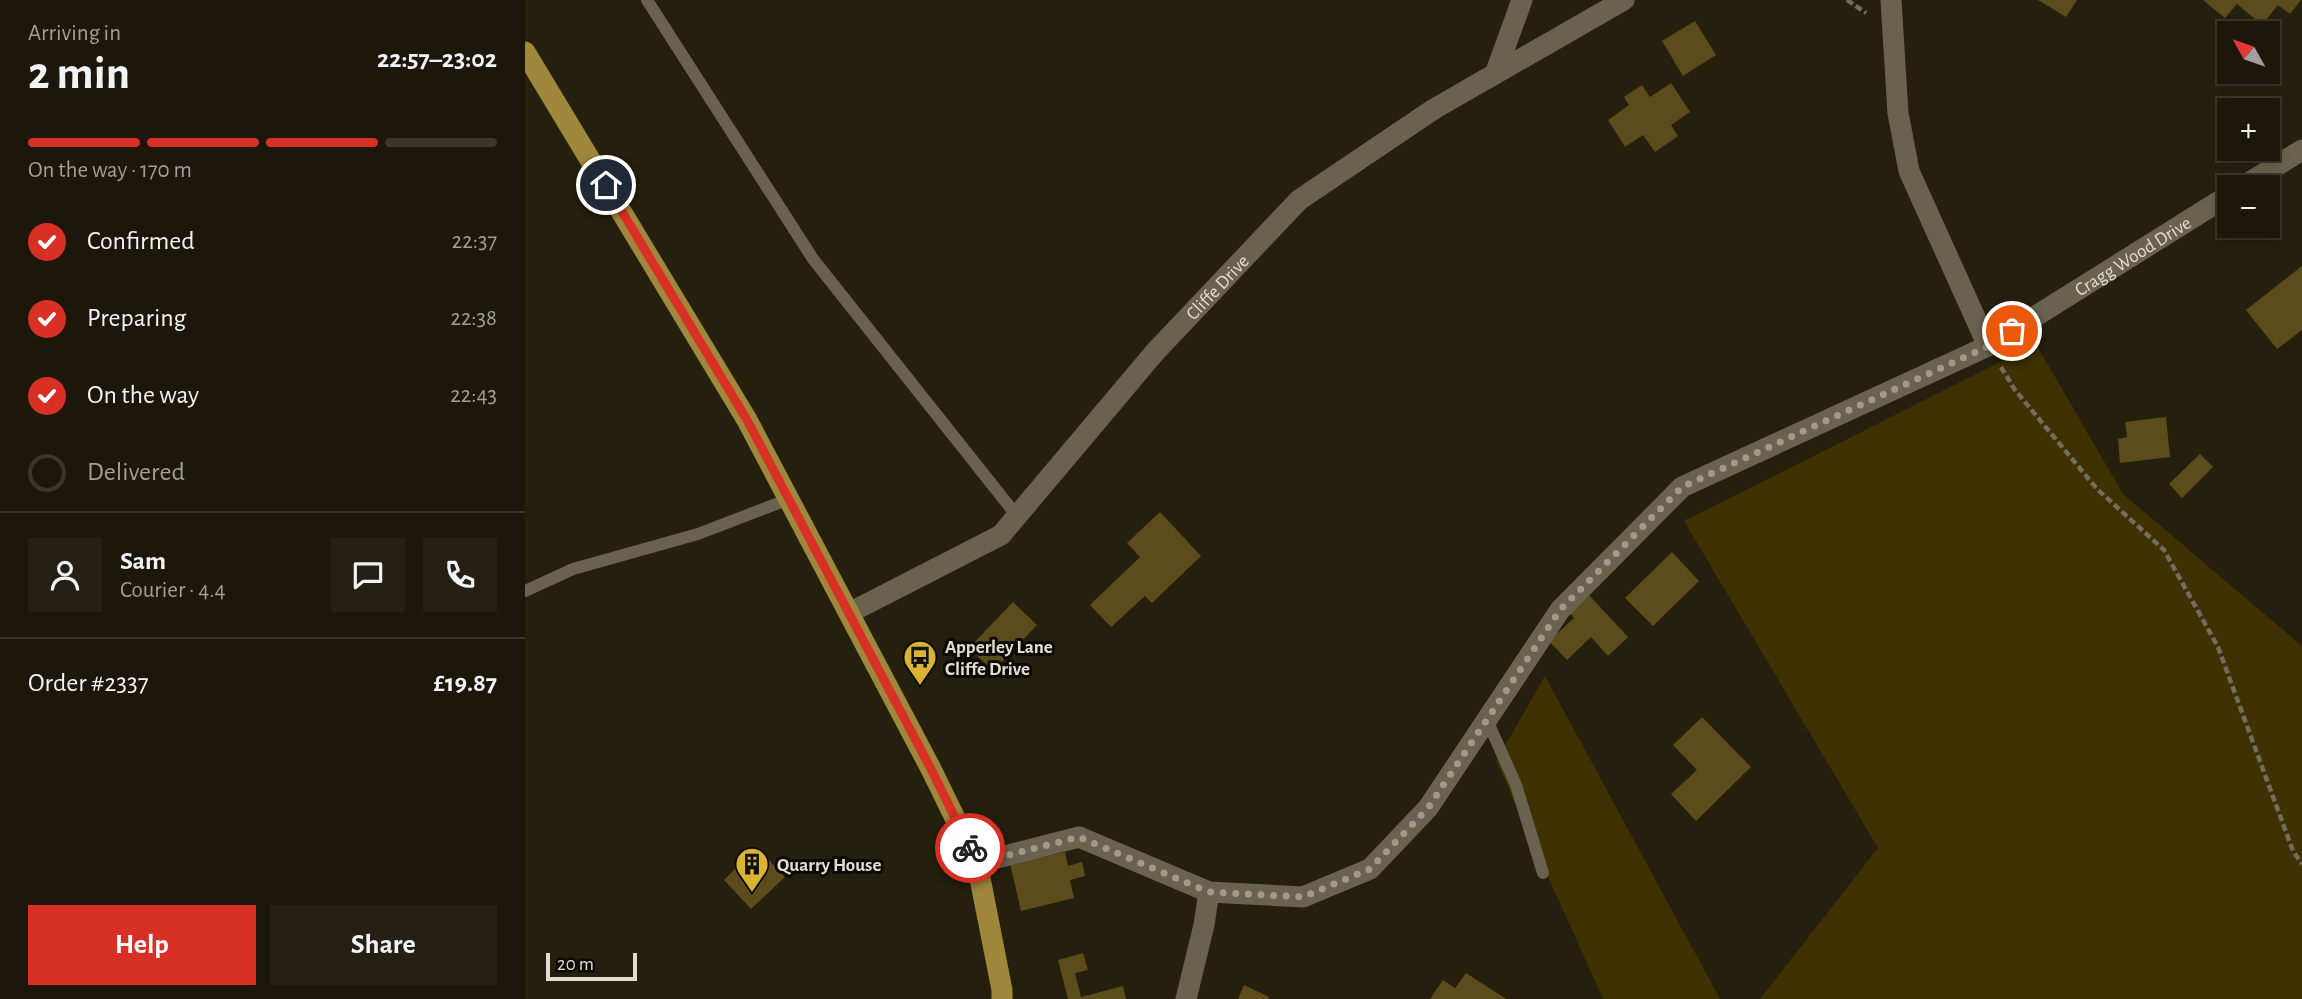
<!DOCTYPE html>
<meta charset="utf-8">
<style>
:root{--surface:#1c170a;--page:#252013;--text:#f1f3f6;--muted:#a09f9c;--line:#3a362b;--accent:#d93025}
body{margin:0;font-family:"Alegreya Sans",sans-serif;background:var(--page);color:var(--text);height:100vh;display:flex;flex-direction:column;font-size:26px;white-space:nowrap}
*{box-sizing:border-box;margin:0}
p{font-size:23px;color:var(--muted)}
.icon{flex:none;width:38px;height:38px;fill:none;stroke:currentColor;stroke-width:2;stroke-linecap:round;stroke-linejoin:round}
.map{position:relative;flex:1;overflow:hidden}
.sheet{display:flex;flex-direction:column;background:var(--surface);width:525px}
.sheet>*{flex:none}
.needle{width:46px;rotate:310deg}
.buttons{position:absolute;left:1692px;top:21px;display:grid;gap:14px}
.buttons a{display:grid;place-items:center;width:63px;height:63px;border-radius:0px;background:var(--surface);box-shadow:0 4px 10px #0003,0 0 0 2px var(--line);font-size:35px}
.scale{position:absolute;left:21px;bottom:18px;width:91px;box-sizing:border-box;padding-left:7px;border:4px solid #e1ddd2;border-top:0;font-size:19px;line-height:24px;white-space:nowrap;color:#e1ddd2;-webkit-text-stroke:5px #0b0904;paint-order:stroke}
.pin{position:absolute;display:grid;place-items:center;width:60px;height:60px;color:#fff;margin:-30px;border:4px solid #fff;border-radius:50%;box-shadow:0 2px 7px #0007}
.courier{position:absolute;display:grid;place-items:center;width:70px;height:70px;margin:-35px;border:5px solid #d93025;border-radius:50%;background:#fff;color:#222;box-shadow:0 2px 9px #0007}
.overview em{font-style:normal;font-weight:600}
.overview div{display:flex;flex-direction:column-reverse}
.overview{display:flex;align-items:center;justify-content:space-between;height:119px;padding:0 28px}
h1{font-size:46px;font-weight:600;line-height:52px}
.bar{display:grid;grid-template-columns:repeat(4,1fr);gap:10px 7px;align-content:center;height:84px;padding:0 28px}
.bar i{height:9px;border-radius:5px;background:var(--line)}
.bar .selected{background:var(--accent)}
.bar p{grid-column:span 4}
.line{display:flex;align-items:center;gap:18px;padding:0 28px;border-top:2px solid var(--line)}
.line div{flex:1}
.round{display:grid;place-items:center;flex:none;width:74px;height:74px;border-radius:0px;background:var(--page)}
ol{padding:0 28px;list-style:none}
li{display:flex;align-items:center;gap:21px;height:77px}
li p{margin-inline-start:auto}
li .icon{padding:7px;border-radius:50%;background:var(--accent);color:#fff;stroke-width:4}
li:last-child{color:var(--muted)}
li i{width:38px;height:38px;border:4px solid var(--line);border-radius:50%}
.primary-button{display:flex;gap:14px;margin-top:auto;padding:14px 28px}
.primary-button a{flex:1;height:80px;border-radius:0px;background:var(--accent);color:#fff;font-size:28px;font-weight:600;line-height:80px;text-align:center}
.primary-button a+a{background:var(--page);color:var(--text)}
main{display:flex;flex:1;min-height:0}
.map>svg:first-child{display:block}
.green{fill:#3f3101}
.building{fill:#5c4c1b}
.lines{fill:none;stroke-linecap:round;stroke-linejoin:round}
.path{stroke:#726d5e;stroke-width:4.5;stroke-dasharray:7 3.5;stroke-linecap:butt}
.service{stroke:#68624f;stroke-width:12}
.minor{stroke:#68624f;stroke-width:21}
.trunk{stroke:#9f873c;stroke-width:21}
.done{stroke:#9f9a8d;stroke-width:7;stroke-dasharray:0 12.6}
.route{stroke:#d93025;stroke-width:9}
.labels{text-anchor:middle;stroke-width:6;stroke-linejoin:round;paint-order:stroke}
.street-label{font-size:19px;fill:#e1ddd2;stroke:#0b0904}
.poi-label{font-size:19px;font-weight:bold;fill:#e1ddd2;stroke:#0b0904;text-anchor:start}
</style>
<main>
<section class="sheet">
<div class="overview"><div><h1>2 min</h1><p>Arriving in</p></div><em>22:57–23:02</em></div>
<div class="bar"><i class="selected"></i><i class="selected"></i><i class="selected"></i><i></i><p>On the way · 170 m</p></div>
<ol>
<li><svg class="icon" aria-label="check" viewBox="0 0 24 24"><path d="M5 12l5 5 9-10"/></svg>Confirmed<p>22:37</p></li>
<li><svg class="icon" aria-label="check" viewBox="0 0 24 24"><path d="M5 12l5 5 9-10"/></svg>Preparing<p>22:38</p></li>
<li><svg class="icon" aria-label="check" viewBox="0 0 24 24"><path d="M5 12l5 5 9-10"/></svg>On the way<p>22:43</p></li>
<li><i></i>Delivered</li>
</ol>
<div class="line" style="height:126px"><a class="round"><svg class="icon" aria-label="person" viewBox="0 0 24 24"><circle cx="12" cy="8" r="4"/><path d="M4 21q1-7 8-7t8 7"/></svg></a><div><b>Sam</b><p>Courier · 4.4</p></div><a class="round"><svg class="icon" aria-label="chat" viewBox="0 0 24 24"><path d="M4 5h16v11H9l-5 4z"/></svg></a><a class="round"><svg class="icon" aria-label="phone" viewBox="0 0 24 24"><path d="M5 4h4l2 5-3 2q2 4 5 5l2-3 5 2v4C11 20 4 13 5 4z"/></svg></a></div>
<div class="line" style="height:91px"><div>Order #2337</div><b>£19.87</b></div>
<div class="primary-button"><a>Help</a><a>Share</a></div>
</section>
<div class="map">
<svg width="1777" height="999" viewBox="0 0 1777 999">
<rect width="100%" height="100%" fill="#251f0e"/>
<g class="green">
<path d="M1511 344 1598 494 1777 646V999H1235L1353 848 1159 521Z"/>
<path d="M1020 676 1195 999H1078L971 761Z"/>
</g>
<g class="building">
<path d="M1513 0H1552L1541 17Z"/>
<path d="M1678 0H1776L1765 14 1753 5 1737 25 1712 4 1700 18Z"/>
<path d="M1170 21 1191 55 1158 76 1137 41Z"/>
<path d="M1146 83 1165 112 1146 125 1153 136 1130 152 1118 135 1100 147 1083 120 1104 105 1099 97 1117 85 1125 97Z"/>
<path d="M1777 266V330L1752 349 1721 310Z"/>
<path d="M1641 417 1645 457 1595 463 1593 439 1602 437 1600 422Z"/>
<path d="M1675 454 1688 467 1657 498 1644 484Z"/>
<path d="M635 512 676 556 627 603 620 596 586 627 565 605 615 557 602 543Z"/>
<path d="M1147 552 1174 581 1128 626 1100 598Z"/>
<path d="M1062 593 1103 637 1083 656 1066 637 1042 660 1024 641 1049 618 1043 611Z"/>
<path d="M488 602 512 625 468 671 444 648Z"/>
<path d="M1177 717 1226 767 1171 821 1146 794 1172 770 1148 745Z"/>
<path d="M540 852 543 866 557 862 560 876 545 880 549 898 496 911 484 859 514 858Z"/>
<path d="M239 855 260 877 226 909 199 880 220 859 227 866Z"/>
<path d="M558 953 563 970 550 973 556 997 598 986 601 999H543L533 960Z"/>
<path d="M941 973 981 999H905L918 980 930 988Z"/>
<path d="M719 985 744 997 743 999H713Z"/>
</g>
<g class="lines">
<g class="path">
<path d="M1322 0 1341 13"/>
<path d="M1476 367 1490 390 1572 489 1639 550 1693 647 1768 851 1777 864"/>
</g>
<g class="service">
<path d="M122 0 288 259 492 516"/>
<path d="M0 591 48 569 173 534 264 499"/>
<path d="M962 720 991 785 1018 873"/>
</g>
<g class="minor">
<path d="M1366 0 1373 113 1384 171 1463 346"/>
<path d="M970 74 997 0"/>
<path d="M1717 187 1777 150"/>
<path id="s1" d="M324 613 476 535 630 352 774 200 909 109 1099 0"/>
<path id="s2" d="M452 863 554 837 684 892 778 897 845 869 903 808 1035 610 1157 487 1463 346 1704 195"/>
<path d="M661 999 679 925 684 892"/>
</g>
<path class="trunk" d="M0 52 222 420 406 769 452 863 477 990V999"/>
</g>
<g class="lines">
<path class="done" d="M445 848 452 863 554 837 684 892 778 897 845 869 903 808 1035 610 1157 487 1464 346 1487 331"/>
<path class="route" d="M81 185 222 420 406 769 445 848"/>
</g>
<defs>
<symbol id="bus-pin" viewBox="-11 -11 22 30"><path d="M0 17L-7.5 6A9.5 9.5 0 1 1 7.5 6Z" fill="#dab333" stroke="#0b0904"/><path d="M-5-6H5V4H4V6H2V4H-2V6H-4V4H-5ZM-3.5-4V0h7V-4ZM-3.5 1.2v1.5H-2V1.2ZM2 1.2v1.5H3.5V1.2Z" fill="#111"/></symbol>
<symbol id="building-pin" viewBox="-11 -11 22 30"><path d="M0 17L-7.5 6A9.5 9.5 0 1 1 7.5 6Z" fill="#dab333" stroke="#0b0904"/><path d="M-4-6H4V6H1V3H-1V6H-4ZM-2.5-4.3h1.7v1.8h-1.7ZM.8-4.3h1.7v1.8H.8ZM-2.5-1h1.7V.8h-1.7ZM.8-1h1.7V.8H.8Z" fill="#111"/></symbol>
</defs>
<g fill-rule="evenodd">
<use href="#bus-pin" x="376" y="638" width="38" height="52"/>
<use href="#building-pin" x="208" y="845" width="38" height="52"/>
</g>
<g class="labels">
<g class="street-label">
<text dy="7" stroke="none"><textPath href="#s2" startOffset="1416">Cragg Wood Drive</textPath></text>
<text dy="7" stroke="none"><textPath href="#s1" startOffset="500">Cliffe Drive</textPath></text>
</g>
<g class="poi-label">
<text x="420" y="653">Apperley Lane<tspan x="420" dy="22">Cliffe Drive</tspan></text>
<text x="252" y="871">Quarry House</text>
</g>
</g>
</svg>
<div class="buttons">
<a><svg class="needle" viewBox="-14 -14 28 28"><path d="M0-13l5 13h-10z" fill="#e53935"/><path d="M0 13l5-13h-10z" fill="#a09f9c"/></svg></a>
<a>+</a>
<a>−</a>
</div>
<div class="scale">20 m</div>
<div class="pin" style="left:1487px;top:331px;background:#ea580c"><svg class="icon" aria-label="bag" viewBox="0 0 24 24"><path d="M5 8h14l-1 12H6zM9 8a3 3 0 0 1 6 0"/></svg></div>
<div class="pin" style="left:81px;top:185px;background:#1f2937"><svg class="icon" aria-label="home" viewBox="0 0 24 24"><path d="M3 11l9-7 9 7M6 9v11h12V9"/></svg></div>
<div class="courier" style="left:445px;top:848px"><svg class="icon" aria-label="bike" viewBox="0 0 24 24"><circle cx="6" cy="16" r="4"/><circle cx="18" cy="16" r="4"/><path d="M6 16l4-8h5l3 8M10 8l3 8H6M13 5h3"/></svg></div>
</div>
</main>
